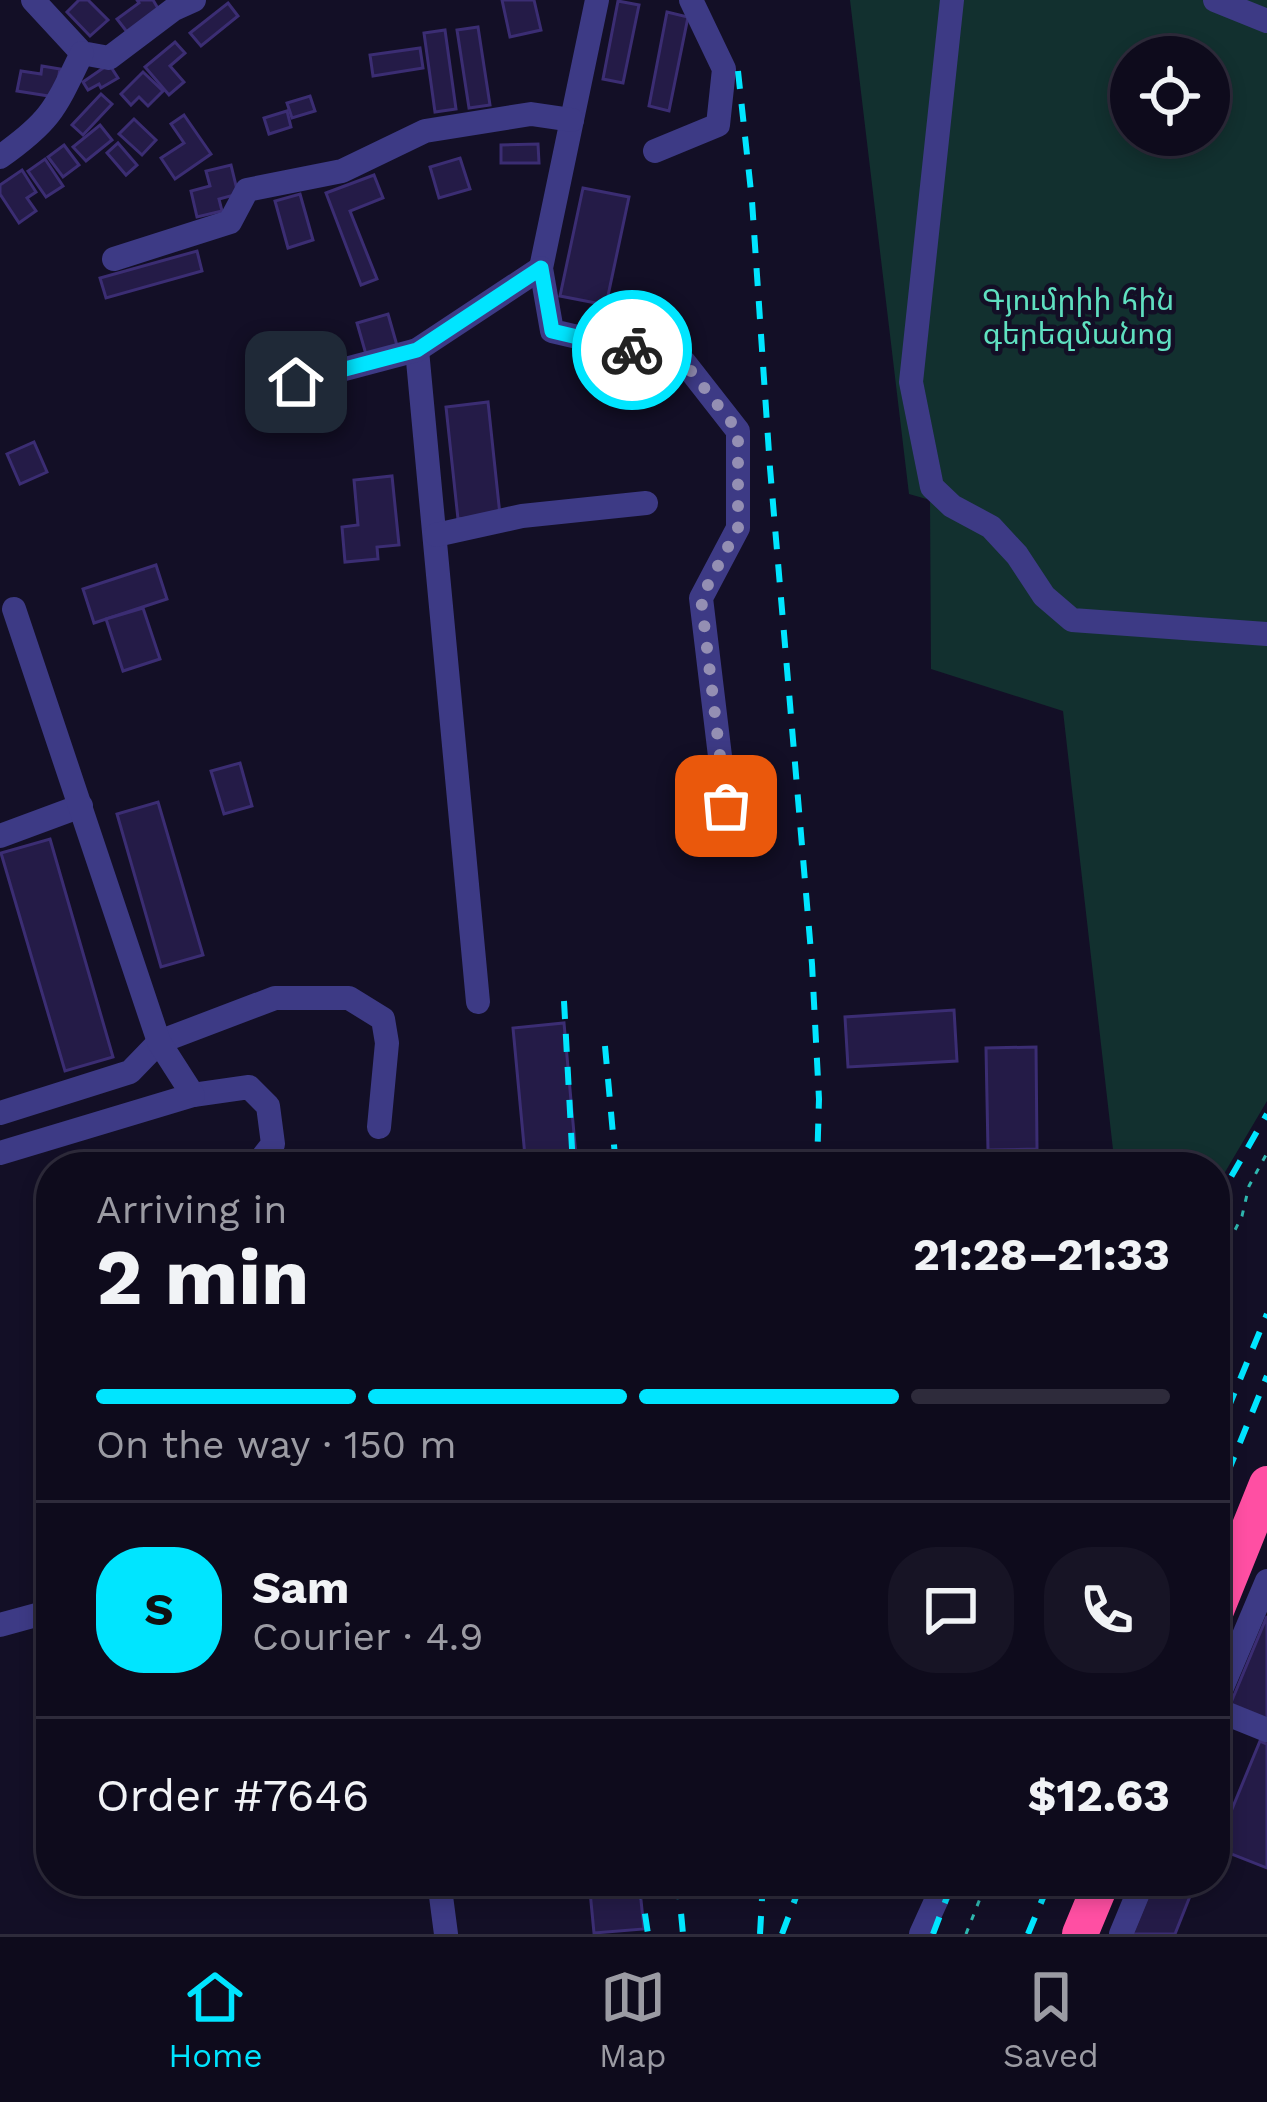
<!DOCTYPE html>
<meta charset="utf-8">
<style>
:root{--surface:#0e0b1c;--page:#171425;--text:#f1f3f6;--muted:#9b9ba3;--line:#2e2b3b;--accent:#00e5ff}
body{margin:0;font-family:"Work Sans","Noto Sans Armenian",sans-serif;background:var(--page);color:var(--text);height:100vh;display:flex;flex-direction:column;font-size:45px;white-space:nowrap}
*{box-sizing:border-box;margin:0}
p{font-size:39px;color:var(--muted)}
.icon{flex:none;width:66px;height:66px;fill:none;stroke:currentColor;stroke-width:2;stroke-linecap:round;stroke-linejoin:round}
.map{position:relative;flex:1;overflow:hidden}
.panel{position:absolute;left:36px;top:1152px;width:1194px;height:744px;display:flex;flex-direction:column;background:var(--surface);border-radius:48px;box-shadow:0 6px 18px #0003,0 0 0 3px var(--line)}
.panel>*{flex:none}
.fabs{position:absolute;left:1110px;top:36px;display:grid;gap:24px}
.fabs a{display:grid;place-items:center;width:120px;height:120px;border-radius:50%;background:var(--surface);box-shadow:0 6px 18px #0003,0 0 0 3px var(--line);font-size:60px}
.pin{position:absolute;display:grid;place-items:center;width:102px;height:102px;color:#fff;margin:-51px;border-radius:24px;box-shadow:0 6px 18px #0006}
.courier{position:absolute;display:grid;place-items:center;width:120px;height:120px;margin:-60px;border:9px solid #00e5ff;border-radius:50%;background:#fff;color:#222;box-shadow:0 3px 15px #0007}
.headline em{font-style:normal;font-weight:700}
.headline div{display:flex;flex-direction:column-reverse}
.headline{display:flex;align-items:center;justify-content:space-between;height:204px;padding:0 60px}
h1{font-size:78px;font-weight:700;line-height:90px}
.bar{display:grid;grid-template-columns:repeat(4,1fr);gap:18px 12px;align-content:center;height:144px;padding:0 60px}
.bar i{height:15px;border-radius:9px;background:var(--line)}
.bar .current{background:var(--accent)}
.bar p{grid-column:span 4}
.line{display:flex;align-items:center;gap:30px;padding:0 60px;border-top:3px solid var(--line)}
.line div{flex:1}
.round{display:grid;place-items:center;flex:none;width:126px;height:126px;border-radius:48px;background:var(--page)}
.tab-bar{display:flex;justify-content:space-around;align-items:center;height:168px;border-top:3px solid var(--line);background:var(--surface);font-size:33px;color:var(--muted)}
.tab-bar a{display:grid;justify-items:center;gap:6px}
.tab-bar .current{color:var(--accent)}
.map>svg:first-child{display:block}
.green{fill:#12302f;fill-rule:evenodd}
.building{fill:#241b47;stroke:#3b2d73;stroke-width:3}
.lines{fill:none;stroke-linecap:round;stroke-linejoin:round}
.path{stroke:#2fb8b0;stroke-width:3;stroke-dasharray:6 9;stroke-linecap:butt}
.minor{stroke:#3d3a85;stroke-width:24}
.highway{stroke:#ff4fa3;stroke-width:36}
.rail{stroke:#00e5ff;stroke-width:6;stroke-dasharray:18 15;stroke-linecap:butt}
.done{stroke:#948fb3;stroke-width:12;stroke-dasharray:0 21.6}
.route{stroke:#00e5ff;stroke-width:15}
.labels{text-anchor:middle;stroke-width:9;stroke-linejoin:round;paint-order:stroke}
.park-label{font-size:30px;fill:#5fe0c0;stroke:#130f26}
</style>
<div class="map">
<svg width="1267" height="1934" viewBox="0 0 1267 1934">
<rect width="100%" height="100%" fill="#130f26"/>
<path class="green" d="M850 0H1267V1101L1215 1189V1167H1115L1063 711 931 669 930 500 909 494ZM1131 57H1209V135H1131Z"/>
<g class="building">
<path d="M79 0H88L108 20 90 36 67 12Z"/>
<path d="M137 0H153L159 10 127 32 117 19 139 3Z"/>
<path d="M502 0H534L541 30 510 37Z"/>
<path d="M618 1 639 5 623 83 603 79Z"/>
<path d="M228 3 238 16 201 46 190 33Z"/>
<path d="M667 12 688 17 669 111 649 106Z"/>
<path d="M478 27 490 105 469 108 457 30Z"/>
<path d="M445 30 456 109 435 112 424 33Z"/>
<path d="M175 42 185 53 170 66 184 82 169 95 145 67Z"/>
<path d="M420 48 423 68 373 76 370 55Z"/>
<path d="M109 64 118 78 101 88 99 84 88 90 83 82Z"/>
<path d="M42 66 60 69 55 97 17 91 21 71 41 74Z"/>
<path d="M143 72 163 91 148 106 139 97 131 105 121 94Z"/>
<path d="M101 94 112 104 83 135 72 125Z"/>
<path d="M310 96 315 111 292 118 287 103Z"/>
<path d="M287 111 291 127 269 134 264 118Z"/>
<path d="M184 115 211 154 175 179 161 158 184 143 171 124Z"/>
<path d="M134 119 156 140 142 155 119 134Z"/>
<path d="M100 125 112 140 86 161 73 147Z"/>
<path d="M118 143 137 165 126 175 107 153Z"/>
<path d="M538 144 539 163H501V145Z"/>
<path d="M64 145 79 165 63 177 48 157Z"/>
<path d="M460 158 470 189 439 198 430 167Z"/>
<path d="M45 159 63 186 46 197 28 171Z"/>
<path d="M231 165 238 194 219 199 222 211 197 217 191 191 210 186 206 171Z"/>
<path d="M22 170 36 192 27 198 36 211 19 223 0 194V185Z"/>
<path d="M374 175 383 198 350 211 377 279 361 285 326 193Z"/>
<path d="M583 188 629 197 606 305 560 296Z"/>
<path d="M300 194 313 240 288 248 275 201Z"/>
<path d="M197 251 202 271 106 298 100 278Z"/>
<path d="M388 314 398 349 367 358 357 323Z"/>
<path d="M488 402 500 515 458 519 446 407Z"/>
<path d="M34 442 47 472 20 484 7 454Z"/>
<path d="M392 476 399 545 377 547 378 559 345 562 342 527 358 525 354 480Z"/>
<path d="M156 565 167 599 94 623 83 589Z"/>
<path d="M143 608 160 659 123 671 106 619Z"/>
<path d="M240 763 252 806 224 814 211 771Z"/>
<path d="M158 802 203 955 161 967 117 814Z"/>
<path d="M50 839 113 1057 65 1071 1 853Z"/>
<path d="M954 1010 957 1061 848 1067 845 1017Z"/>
<path d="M564 1023 577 1167H526L513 1028Z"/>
<path d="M1036 1047 1037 1149 988 1150 986 1048Z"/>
<path d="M1267 1616V1721L1230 1705Z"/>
<path d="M1260 1741 1267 1744V1868L1216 1848Z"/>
<path d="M589 1881H639L644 1929 594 1933Z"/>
<path d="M1154 1881H1196L1175 1934H1132Z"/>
</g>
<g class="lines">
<g class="path">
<path d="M1215 1270 1242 1216 1249 1186 1267 1153"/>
<path d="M966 1934 987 1881"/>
</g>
<g class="minor">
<path d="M33 0 82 53 109 58 174 9 194 0"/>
<path d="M597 0 541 268 552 331 684 362 738 431V528L701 598 726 806"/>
<path d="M952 0 911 382 932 487 952 506 991 527 1017 555 1044 596 1072 620 1267 634"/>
<path d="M1215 0 1267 21"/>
<path d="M655 151 718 125 724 69 691 0"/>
<path d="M0 157C51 121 55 109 82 53"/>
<path d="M114 259 230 222 247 190 342 171 425 131 531 114 572 120"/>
<path d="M417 350 478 1002"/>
<path d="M296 382 417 350 541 268"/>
<path d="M436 535 522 516 646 503"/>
<path d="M0 836 81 806"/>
<path d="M193 1095 249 1087 268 1106 273 1144 255 1167"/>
<path d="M0 1113 130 1072 159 1042 275 998H349L383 1019 387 1043 379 1127"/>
<path d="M0 1153 193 1095 159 1042 14 609"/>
<path d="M0 1625 51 1611"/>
<path d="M1215 1704 1267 1581"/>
<path d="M1215 1709 1267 1730"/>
<path d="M439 1881 446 1934"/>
<path d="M921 1934 945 1881"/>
<path d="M1121 1934 1143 1881"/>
</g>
<g class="highway">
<path d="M1215 1613 1267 1484"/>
<path d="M1080 1934 1102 1881"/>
</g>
<g class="rail">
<path d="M738 71 752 201 770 468 812 964 819 1099 817 1167"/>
<path d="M564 1001 573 1167"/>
<path d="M605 1046 616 1167"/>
<path d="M1215 1205 1267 1114"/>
<path d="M1215 1440 1267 1314"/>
<path d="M1215 1504 1267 1376"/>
<path d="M640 1881 648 1934"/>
<path d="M678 1881 683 1934"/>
<path d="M760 1934 763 1881"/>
<path d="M782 1934 802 1881"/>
<path d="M933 1934 953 1881"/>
<path d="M1028 1934 1050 1881"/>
</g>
</g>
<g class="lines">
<path class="done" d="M632 350 684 362 738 431V528L701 598 726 806"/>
<path class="route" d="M296 382 417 350 541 268 552 331 632 350"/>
</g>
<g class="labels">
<g class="park-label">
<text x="1078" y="310">Գյումրիի հին<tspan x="1078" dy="34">գերեզմանոց</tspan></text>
</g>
</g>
</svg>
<div class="fabs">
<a><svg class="icon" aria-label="locate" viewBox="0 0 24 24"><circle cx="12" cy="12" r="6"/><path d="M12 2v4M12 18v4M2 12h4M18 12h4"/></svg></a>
</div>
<div class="pin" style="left:726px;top:806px;background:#ea580c"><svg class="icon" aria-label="bag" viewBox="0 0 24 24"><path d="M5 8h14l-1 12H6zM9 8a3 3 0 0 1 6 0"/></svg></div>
<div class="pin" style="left:296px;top:382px;background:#1f2937"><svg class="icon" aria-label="home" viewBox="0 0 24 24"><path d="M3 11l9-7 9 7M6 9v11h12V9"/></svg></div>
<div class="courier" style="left:632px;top:350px"><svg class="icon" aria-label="bike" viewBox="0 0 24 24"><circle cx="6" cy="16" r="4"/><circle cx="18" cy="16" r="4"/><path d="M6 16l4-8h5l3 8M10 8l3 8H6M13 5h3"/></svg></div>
<section class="panel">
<div class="headline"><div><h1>2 min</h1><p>Arriving in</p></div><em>21:28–21:33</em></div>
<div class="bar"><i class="current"></i><i class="current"></i><i class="current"></i><i></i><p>On the way · 150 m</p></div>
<div class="line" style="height:216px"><b class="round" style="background:var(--accent);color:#111">S</b><div><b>Sam</b><p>Courier · 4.9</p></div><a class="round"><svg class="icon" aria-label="chat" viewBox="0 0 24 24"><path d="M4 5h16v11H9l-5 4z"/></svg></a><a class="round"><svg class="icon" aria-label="phone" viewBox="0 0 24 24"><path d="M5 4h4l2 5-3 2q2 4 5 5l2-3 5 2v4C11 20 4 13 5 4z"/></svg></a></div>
<div class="line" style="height:156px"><div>Order #7646</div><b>$12.63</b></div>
</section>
</div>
<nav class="tab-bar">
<a class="current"><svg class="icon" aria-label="home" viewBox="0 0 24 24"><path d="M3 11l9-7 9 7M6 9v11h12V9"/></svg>Home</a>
<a><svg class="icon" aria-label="map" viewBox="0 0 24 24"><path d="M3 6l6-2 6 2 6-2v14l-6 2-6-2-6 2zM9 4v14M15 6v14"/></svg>Map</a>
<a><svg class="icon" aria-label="saved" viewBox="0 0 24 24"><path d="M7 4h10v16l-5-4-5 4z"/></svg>Saved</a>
</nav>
